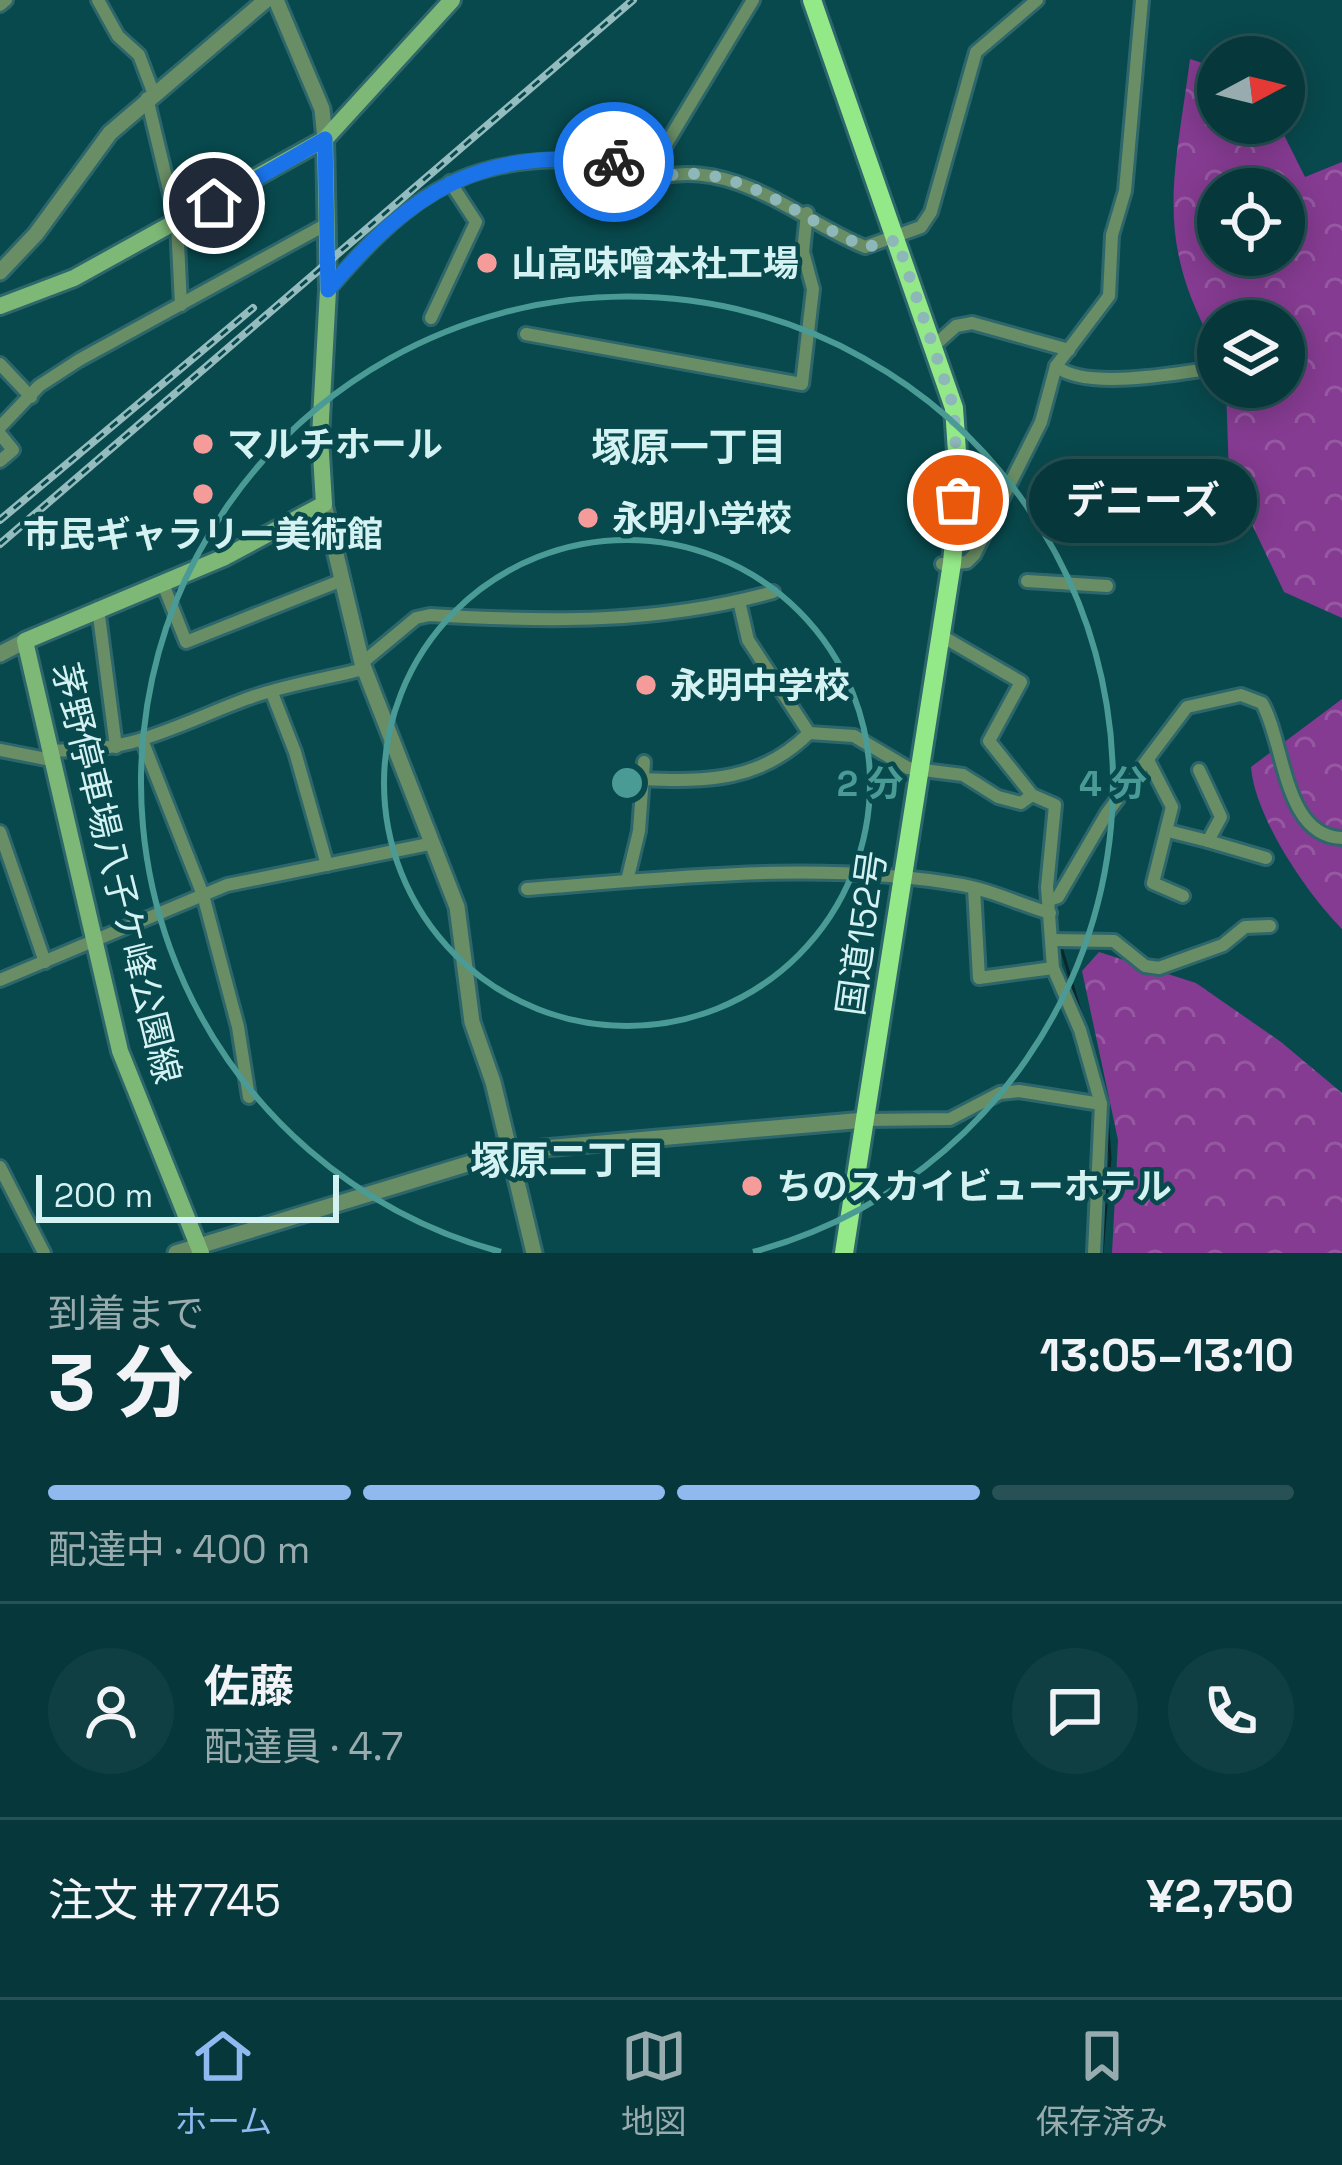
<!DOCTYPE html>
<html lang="ja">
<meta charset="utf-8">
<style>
:root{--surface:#06373a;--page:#0f3f42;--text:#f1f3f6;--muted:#98acaf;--line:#275154;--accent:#90b9f0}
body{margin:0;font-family:"Space Grotesk","Noto Sans JP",sans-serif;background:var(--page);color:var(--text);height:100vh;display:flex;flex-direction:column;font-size:45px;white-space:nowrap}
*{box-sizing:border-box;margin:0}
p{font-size:39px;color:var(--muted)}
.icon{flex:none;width:66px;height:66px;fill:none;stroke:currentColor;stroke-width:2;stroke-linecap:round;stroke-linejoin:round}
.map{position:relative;height:1253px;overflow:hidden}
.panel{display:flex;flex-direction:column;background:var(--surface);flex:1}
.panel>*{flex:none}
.needle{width:78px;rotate:83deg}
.buttons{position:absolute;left:1197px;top:36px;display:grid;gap:24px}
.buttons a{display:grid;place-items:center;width:108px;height:108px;border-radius:50%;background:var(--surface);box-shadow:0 6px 30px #0003,0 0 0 3px var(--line);font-size:60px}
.scale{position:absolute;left:36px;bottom:30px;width:303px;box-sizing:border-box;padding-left:12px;border:6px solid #d5f2f3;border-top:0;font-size:33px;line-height:42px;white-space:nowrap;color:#d5f2f3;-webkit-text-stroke:9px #08494d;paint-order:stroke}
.pin{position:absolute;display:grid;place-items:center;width:102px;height:102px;color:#fff;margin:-51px;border:6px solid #fff;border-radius:50%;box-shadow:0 3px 12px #0007}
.courier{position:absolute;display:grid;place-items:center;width:120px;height:120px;margin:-60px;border:9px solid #1a73e8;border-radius:50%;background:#fff;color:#222;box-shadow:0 3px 15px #0007}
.bubble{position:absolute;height:84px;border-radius:42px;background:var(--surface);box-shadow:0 6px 30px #0003,0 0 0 3px var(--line);font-size:39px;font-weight:700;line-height:84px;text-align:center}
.head em{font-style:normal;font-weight:700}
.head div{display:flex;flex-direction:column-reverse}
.head{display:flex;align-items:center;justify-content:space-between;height:204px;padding:0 48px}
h1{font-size:78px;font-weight:700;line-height:90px}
.bar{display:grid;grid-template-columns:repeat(4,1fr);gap:18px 12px;align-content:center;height:144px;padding:0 48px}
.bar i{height:15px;border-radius:9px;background:var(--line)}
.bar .current{background:var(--accent)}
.bar p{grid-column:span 4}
.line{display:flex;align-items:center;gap:30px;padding:0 48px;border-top:3px solid var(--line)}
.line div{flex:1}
.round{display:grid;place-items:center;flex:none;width:126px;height:126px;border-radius:63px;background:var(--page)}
.menu{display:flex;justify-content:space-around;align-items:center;height:168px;border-top:3px solid var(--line);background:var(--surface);font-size:33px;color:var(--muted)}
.menu a{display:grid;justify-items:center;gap:6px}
.menu .current{color:var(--accent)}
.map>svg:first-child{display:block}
.forest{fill:url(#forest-crowns);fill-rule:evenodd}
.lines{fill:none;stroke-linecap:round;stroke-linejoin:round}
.stream{stroke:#0b2729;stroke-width:3}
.minor-casing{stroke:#2d676b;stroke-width:18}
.tertiary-casing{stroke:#2d676b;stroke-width:21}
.secondary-casing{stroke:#2d676b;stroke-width:22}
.trunk-casing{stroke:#2d676b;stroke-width:24}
.minor{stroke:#698d64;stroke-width:12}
.tertiary{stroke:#698d64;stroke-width:15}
.secondary{stroke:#7db876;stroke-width:16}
.trunk{stroke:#93e888;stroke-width:18}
.rail-casing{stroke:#94bcbe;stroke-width:8}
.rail{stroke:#08494d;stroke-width:3;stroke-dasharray:9;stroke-linecap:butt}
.done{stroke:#8db7b9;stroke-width:12;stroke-dasharray:0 21.6}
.route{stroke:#1a73e8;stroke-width:15}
.ring{fill:none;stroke:#4a9b96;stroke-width:6}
.poi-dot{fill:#f59b99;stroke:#08494d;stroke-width:4.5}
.labels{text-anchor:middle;stroke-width:9;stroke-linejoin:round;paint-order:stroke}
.poi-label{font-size:36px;font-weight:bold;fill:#d5f2f3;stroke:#08494d;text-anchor:start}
.street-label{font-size:36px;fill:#d5f2f3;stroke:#08494d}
.neighbourhood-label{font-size:39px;font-weight:bold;fill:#d5f2f3;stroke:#08494d}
.centre{fill:#4a9b96;stroke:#08494d;stroke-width:6}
.ring-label{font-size:36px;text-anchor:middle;font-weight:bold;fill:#4a9b96;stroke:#08494d;stroke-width:9;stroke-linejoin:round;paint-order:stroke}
</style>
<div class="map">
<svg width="1342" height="1253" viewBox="0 0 1342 1253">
<defs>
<pattern id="forest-crowns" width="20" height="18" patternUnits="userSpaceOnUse" patternTransform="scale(3)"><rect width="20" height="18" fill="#853b91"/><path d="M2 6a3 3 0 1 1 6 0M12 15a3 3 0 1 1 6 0" fill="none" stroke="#9558a1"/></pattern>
</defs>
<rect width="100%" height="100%" fill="#08494d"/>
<g class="forest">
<path d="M1190 59 1218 68V123H1278L1305 177 1342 162V618L1284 592 1229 476 1226 387H1284V321H1218V353C1153 239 1174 183 1190 59ZM1218 189H1284V255H1218Z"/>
<path d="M1342 699V929C1306 893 1255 817 1251 767Z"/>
<path d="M1099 952 1196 983 1281 1042 1342 1093V1253H1112L1118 1140 1082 971Z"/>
</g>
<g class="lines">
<g class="stream">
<path d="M1061 947 1084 1024"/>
<path d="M1089 1039 1106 1099"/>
<path d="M1102 1253 1110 1158 1107 1115"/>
</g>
<defs>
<g id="minor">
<path d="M98 0 118 36 139 55 153 92"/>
<path d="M753 0 653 166 660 177C738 160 799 220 865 247L921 227 931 212 976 52 1037 0"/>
<path d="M0 5 6 0"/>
<path d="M147 98 177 223 181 305"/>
<path d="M329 289C434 165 494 149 653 166"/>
<path d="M431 318 476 222 450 182"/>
<path d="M526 334 802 384 813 289 803 252 807 213"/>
<path d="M935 345 956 326 972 323 1069 350"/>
<path d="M0 364 31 397"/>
<path d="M1056 366C1085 391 1178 373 1215 368"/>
<path d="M0 427 39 386 79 360 325 225"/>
<path d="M0 434 13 450 0 461"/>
<path d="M942 564 967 562 974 555 1041 422 1056 366 1109 296 1112 235 1125 191 1142 0"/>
<path d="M1027 581 1107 586"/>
<path d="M163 584 186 642 340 581"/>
<path d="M739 601 748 640 809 733 854 736 908 768 963 775 998 797 1021 803 1032 795"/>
<path d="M98 608 116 747"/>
<path d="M940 635 1021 682 989 741 1032 795 1055 805 1047 887 1053 968 1080 1030 1101 1104 1094 1253"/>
<path d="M362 663 416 618 430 615C548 622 658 624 773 592"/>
<path d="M272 693 295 752 327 865"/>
<path d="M142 740 203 895 238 1027 249 1097"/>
<path d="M0 750 51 760"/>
<path d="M49 750C129 755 174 726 246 699 284 685 325 679 364 669"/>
<path d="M1149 762 1172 807 1153 883 1183 896"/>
<path d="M643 779C707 782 761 781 809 733"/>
<path d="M1168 831 1208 841 1221 817 1199 770"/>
<path d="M0 832 45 962"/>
<path d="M1208 841 1266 858"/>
<path d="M627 881 639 831 644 762"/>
<path d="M974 888 979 978 1053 968"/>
<path d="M527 889C668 878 822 860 962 885 992 890 1021 905 1050 913"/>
<path d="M1049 900 1058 897 1107 813 1187 707 1241 695 1262 703C1285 743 1283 836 1342 838"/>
<path d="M1053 940 1114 941 1145 966 1159 968 1223 945 1245 927 1270 926"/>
<path d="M0 980 227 885 429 844"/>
<path d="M865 1120 950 1119 1000 1093 1019 1091 1101 1104"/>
<path d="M0 1167 44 1253"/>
</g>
<g id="tertiary">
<path d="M276 0 322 109 325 139"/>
<path d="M0 272 36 234 110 133 266 0"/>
<path d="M324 504 362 663 457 907 472 1022 493 1082 534 1253"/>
<path d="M0 654 25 641"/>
<path d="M176 1253 510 1151 865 1120"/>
</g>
<g id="secondary">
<path d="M0 306 74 278 325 139 452 0"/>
<path d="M201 1253 120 1051 25 641 225 557 324 504 320 437 328 290 325 139"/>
</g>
<path id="trunk" d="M812 0 954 408 959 481 952 563 844 1253"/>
</defs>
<use href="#minor" class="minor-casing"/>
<use href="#tertiary" class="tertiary-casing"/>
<use href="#secondary" class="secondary-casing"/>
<use href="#trunk" class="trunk-casing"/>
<use href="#minor" class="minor"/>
<use href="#tertiary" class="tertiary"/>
<use href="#secondary" class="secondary"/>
<use href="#trunk" class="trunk"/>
<defs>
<g id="rail">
<path d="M0 520 253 308"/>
<path d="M0 544 633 0"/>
</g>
</defs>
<use href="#rail" class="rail-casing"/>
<use href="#rail" class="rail"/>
</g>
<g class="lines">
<path class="done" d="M614 162 653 166 660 177C738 159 799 220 866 247L897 240 954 408 958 500"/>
<path class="route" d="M214 203 325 139 328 290C412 190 481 147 614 162"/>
</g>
<g class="ring">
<circle cx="627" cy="783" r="243"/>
<path d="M501 1252A486 486 0 1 1 753 1252"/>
</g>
<g class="poi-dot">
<circle cx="487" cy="263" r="12"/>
<circle cx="203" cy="444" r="12"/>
<circle cx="203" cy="494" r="12"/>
<circle cx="588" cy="518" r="12"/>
<circle cx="646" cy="685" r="12"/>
<circle cx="752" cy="1186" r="12"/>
</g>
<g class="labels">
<g class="poi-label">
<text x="511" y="276">山高味噌本社工場</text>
<text x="227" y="457">マルチホール</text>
<text x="612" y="531">永明小学校</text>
<text x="203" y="547" text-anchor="middle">市民ギャラリー美術館</text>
<text x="670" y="698">永明中学校</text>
<text x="776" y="1199">ちのスカイビューホテル</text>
</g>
<g class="street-label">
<text transform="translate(117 873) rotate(76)" y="13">茅野停車場八子ケ峰公園線</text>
<text transform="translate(861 933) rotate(-82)" y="13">国道152号</text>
</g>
<g class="neighbourhood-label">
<text x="689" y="461">塚原一丁目</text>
<text x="568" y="1174">塚原二丁目</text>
</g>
</g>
<circle cx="627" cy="783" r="18" class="centre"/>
<g class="ring-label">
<text x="870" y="796">2 分</text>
<text x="1113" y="796">4 分</text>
</g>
</svg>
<div class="buttons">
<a><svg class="needle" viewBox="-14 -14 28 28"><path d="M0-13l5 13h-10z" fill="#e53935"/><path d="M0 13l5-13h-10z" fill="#98acaf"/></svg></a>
<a><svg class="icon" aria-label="locate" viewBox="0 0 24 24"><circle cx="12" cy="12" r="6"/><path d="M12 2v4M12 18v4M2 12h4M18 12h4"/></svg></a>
<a><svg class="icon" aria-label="layers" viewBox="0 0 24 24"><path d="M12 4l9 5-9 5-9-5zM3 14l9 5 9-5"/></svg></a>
</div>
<div class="scale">200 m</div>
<div class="pin" style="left:958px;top:500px;background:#ea580c"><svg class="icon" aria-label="bag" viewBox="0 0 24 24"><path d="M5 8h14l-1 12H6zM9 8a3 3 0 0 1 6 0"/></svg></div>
<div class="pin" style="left:214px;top:203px;background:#1f2937"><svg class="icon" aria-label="home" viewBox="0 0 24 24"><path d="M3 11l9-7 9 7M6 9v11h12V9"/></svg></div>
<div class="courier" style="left:614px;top:162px"><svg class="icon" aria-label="bike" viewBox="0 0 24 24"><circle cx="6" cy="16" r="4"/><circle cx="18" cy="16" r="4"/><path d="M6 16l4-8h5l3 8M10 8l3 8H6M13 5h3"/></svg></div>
<div class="bubble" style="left:1029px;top:459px;width:228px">デニーズ</div>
</div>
<section class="panel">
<div class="head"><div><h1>3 分</h1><p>到着まで</p></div><em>13:05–13:10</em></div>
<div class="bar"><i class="current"></i><i class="current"></i><i class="current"></i><i></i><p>配達中 · 400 m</p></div>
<div class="line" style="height:216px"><a class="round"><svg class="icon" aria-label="person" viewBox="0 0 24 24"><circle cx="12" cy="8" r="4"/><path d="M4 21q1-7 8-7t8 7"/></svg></a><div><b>佐藤</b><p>配達員 · 4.7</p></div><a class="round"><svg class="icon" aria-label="chat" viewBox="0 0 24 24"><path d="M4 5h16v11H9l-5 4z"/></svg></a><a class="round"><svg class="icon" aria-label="phone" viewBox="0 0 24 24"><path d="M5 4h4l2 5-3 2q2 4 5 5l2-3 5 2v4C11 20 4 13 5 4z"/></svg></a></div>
<div class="line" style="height:156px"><div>注文 #7745</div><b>¥2,750</b></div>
</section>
<nav class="menu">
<a class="current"><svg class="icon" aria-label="home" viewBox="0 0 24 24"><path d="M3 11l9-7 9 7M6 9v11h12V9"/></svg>ホーム</a>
<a><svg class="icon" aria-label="map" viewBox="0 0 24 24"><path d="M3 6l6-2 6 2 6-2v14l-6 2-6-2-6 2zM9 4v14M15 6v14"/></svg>地図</a>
<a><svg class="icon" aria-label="saved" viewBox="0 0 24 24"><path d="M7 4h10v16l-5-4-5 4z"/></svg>保存済み</a>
</nav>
